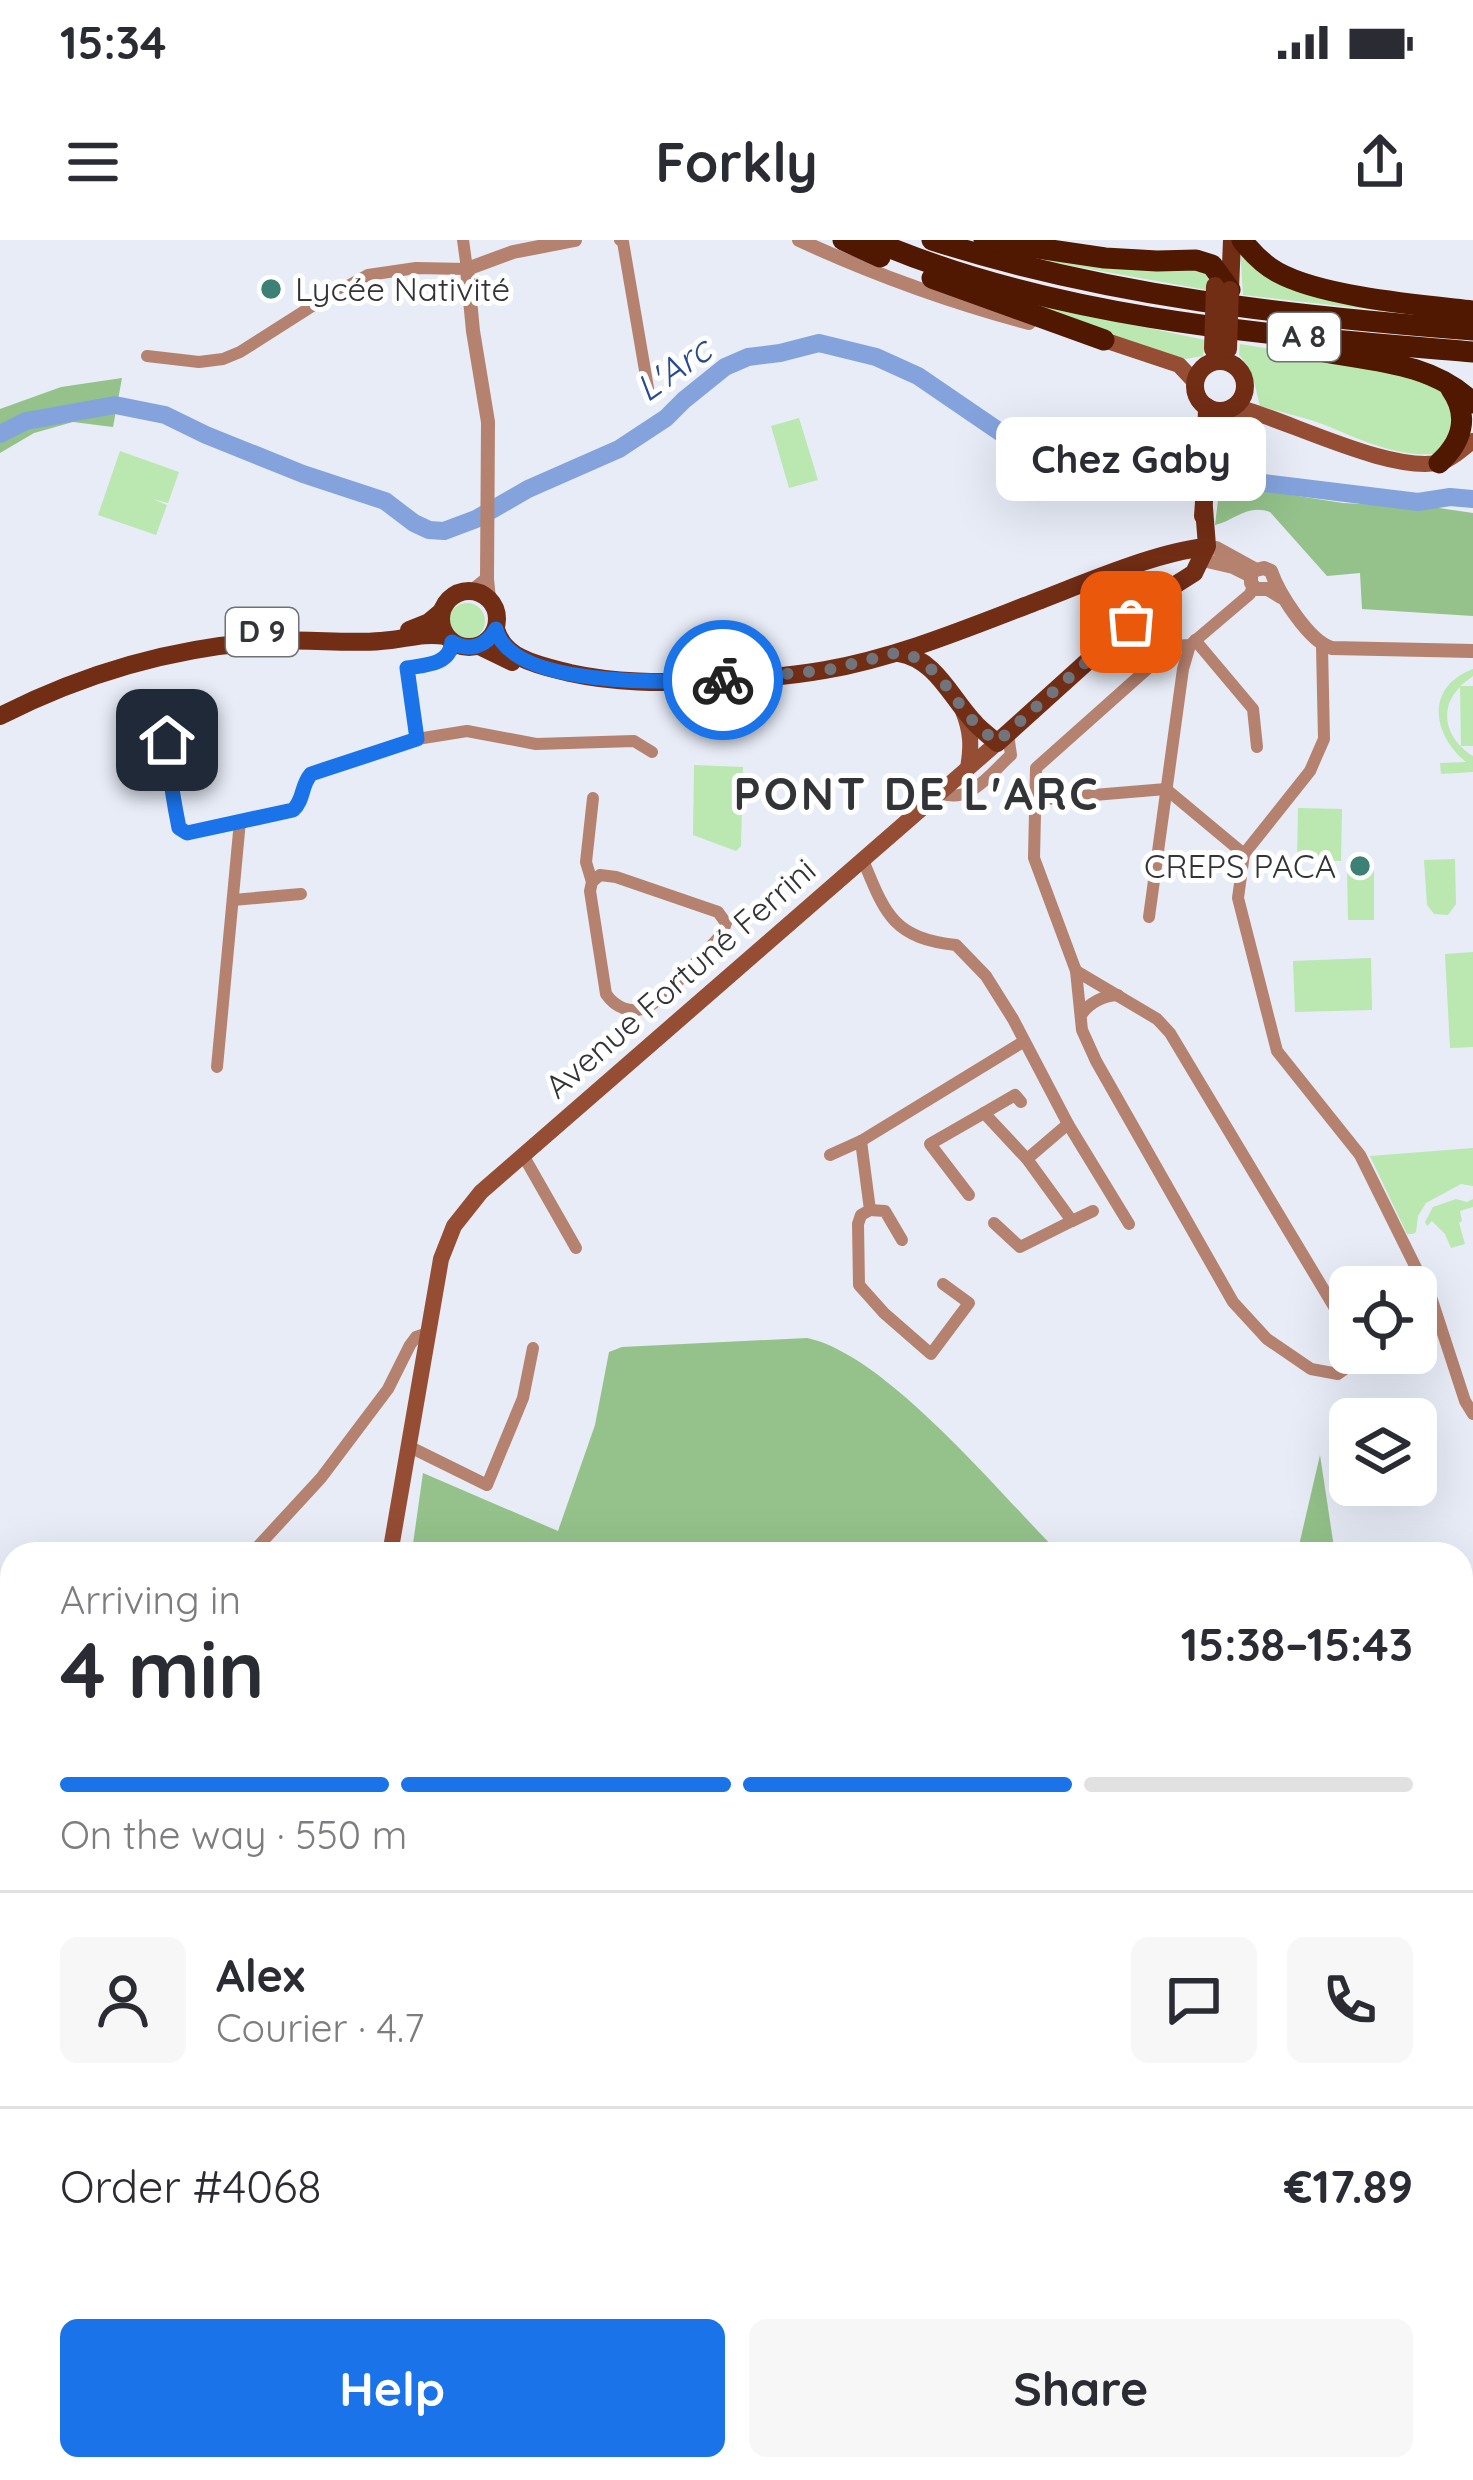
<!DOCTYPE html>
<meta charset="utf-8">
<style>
:root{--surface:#fff;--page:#f7f7f7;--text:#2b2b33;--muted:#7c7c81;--line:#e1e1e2;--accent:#1a73e8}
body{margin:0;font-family:Quicksand,sans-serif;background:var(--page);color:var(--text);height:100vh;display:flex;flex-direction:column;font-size:45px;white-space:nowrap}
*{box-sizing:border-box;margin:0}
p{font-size:39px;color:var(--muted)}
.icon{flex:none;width:66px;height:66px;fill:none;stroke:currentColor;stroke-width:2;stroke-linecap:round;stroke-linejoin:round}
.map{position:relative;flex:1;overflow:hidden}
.side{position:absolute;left:0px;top:1302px;width:1473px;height:939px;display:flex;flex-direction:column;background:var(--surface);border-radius:36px 36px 0 0;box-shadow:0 12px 48px #0002}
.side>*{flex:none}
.buttons{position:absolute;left:1329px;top:1026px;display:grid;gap:24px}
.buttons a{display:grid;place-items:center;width:108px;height:108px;border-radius:18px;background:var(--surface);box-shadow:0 12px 48px #0002;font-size:60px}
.pin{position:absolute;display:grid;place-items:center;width:102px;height:102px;color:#fff;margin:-51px;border-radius:24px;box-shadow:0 6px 18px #0006}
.courier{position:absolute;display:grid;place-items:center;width:120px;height:120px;margin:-60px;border:9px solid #1a73e8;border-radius:50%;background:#fff;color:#222;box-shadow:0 3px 15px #0007}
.bubble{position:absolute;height:84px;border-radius:18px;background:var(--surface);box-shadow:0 12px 48px #0002;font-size:39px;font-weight:800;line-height:84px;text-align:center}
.summary em{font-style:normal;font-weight:800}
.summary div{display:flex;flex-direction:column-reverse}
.summary{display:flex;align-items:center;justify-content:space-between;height:204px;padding:0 60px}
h1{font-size:78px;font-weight:800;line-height:90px}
.bar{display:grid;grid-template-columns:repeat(4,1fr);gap:18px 12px;align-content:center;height:144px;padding:0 60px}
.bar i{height:15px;border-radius:9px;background:var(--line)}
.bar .active{background:var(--accent)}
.bar p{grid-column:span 4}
.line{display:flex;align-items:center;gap:30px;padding:0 60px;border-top:3px solid var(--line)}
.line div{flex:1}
.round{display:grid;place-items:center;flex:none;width:126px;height:126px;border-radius:18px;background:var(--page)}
.primary-button{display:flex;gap:24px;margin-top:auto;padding:24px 60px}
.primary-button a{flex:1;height:138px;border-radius:18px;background:var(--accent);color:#fff;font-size:48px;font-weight:800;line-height:138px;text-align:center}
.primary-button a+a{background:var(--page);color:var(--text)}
.status{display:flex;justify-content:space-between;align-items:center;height:84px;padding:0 60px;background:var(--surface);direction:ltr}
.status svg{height:33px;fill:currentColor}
header{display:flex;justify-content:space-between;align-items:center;height:156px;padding:0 60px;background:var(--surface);font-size:54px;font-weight:800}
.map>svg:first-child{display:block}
.green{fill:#bae8b0}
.forest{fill:#94c28a}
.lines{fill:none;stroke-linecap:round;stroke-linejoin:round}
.river{stroke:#84a3dd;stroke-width:18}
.minor{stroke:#b58270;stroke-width:12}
.tertiary{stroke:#b58270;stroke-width:14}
.secondary{stroke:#954d34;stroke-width:16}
.primary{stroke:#722d15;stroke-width:18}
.motorway{stroke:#501701;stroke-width:21}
.rail{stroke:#62656a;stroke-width:3;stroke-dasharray:21 21;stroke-linecap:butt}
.primary-bridge{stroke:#722d15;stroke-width:18}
.done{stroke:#71747b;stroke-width:12;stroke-dasharray:0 21.6}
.route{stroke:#1a73e8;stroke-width:15}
.poi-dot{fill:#3d8175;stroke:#fff;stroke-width:4.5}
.labels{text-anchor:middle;stroke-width:10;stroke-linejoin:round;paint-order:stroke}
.shield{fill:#fff;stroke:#707174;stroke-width:3}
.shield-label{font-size:30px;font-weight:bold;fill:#323438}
.poi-label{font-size:33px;fill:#323438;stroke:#fff;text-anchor:start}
.street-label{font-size:33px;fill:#323438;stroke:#fff}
.water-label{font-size:36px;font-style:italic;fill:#284a90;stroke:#fff}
.district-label{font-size:45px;font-weight:bold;letter-spacing:3px;fill:#323438;stroke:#fff}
</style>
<div class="status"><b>15:34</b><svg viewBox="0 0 49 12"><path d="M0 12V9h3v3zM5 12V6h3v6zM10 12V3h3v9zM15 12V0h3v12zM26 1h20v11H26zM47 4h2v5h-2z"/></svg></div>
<header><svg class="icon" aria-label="menu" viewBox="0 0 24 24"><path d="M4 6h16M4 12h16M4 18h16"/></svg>Forkly<svg class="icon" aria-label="share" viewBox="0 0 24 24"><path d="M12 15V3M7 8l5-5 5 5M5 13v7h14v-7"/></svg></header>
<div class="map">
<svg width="1473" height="2240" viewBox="0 0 1473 2240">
<rect width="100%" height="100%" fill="#e7ecf7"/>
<g class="green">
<path d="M1240 5 1257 23 1426 76 1243 55Z"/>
<path d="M998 7 1196 27 1209 33 1207 50 1056 23Z"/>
<path d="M993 55 1205 100 1203 116 1185 119Z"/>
<path d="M1240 104 1405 131 1452 158 1454 195 1436 214C1396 217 1361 200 1325 185 1304 177 1281 172 1260 166 1255 146 1253 129 1239 115Z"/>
<path d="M799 178 818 240 789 248 771 186Z"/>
<path d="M120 211 179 232 168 263 153 259 167 265 156 295 98 275Z"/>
<circle cx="467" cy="381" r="18"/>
<path d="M1473 429V436L1460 446H1473V506H1461L1460 447C1437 470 1447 500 1473 516V532L1441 534 1440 523 1466 522C1432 494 1425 447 1473 429Z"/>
<path d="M694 525 743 527 741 606 736 611 693 595Z"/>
<path d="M1298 568 1342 569 1341 621 1297 620Z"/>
<path d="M1455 619 1456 664 1448 675 1434 674 1427 665 1424 620Z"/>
<path d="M1347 627H1374V680H1348Z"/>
<path d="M1473 712V807L1450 808 1445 714Z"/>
<path d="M1371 718 1372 770 1295 772 1293 721Z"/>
<path d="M1473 908V946L1461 944 1426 963 1418 976 1416 992 1413 994H1407L1370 916Z"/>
<path d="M1456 959 1467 962 1473 959V967L1460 971 1462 981 1459 983 1465 1004 1451 1008 1445 994 1432 981 1427 986 1425 982 1433 967Z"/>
</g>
<g class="forest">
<path d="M122 138 113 187 73 182 34 193 0 213V169L61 147Z"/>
<path d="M1220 244 1343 263 1439 268 1473 273V376L1362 369 1360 333 1327 336 1270 272C1247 264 1236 280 1215 285Z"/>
<path d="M807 1098C886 1114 1002 1256 1060 1314H416L412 1311 423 1233 558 1291 595 1185 609 1112 622 1107Z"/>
<path d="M1320 1215 1335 1314H1297Z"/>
<path d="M1473 1622V1899L1461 1895V1636Z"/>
</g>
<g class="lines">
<path class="river" d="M0 194 26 181 115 165 165 175 206 195 303 234 385 261 414 283 429 290 444 291 476 279 528 249 619 209 666 178 684 160 725 127 748 117 780 113 819 103 876 117 918 136 1000 192 1060 225 1102 239 1132 244 1232 239 1418 262 1450 257 1473 259"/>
<g class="minor">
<path d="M620 0 623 2 648 148"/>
<path d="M147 116 199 122 223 119 240 112 317 63 368 35 416 28 467 29 463 0"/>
<path d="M1253 346 1250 354 1190 405 1173 406 1036 528 1034 618 1076 731 1082 790 1096 821 1233 1062 1267 1099 1311 1129 1338 1134 1353 1123V1113"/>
<path d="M1195 400 1253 469 1257 507"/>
<path d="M458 406 436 423 408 427 417 499 467 491 536 504 634 501 652 512"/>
<path d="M1322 406 1324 499 1310 531 1244 614 1238 658 1277 811 1360 915 1432 1060 1465 1161 1473 1174"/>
<path d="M165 462 169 537 179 588 187 593 293 570C304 560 301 545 311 534L417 499"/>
<path d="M941 553C969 565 991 533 1011 515L1008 494"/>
<path d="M1034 560 1166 549 1244 614"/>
<path d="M863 620C885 673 892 698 956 705L986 736 1013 779 1068 884 1129 984"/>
<path d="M600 635 616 637 718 672 726 683 722 694C707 710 664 760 647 767 631 775 615 767 606 754L590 651 592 642Z"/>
<path d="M592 642 586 622 593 558"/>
<path d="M233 660 301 654"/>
<path d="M1149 677 1183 429 1190 405"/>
<path d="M1076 731 1157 779 1170 793 1342 1080 1350 1098"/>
<path d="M1081 775C1090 762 1102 756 1118 755"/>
<path d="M217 827 240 581"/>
<path d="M984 873 1015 855 1021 862"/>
<path d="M861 901 870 970 861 975 858 984 859 1045 884 1073 931 1114 969 1063 943 1044"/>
<path d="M523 915 576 1008"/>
<path d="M830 915 861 901 1023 802"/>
<path d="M969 955 930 904 984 873 1027 919"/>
<path d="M870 970 885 971 902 1000"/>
<path d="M1072 981 1093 971"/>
<path d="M994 983 1020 1007 1072 981 1027 919 1068 884"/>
<path d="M410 1207 487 1245 523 1158 533 1108"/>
<path d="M251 1314 321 1238 388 1149 410 1105 416 1097 428 1093"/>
<path d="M0 1558 12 1549"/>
<path d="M1461 1563 1473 1553"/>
<path d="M1461 1881H1473"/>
<path d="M1138 2240 1150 2229"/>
</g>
<g class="tertiary">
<path d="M799 0C873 34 950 62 1029 83"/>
<path d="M1251 336 1233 327 1203 320 1198 308H1216L1256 330 1264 328 1271 331C1278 352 1309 402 1332 408L1473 411"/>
<path d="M1251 336V343L1256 349H1268L1281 357"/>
<path d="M472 351 487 339"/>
<path d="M489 359 487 339 488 182 473 91 467 29 513 12 575 0"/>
</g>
<g class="secondary">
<path d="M1104 100 1179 125 1195 142"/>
<path d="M1234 166C1286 179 1392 235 1442 222 1454 218 1463 208 1473 201"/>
<path d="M1214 188 1231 175H1250"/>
<path d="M963 471C971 491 972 506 968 528"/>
<path d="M390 1314 441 1019 454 986 481 952 997 503"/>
<path d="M238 2240 240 2229"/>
</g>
<g class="primary">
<path d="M1230 50 1232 0"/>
<circle cx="1220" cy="146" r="25"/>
<path d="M1203 276C1206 239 1206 204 1207 167"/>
<circle cx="469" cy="379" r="28"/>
<path d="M496 389C504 420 543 426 570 433 615 443 661 443 707 441 746 439 786 437 825 430 894 418 960 391 1025 366 1076 347 1145 316 1198 308"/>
<path d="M409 390 429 382 441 372"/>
<path d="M479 406 512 422"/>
<path d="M899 413C936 419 951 458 975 483 981 490 990 496 997 503L1131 382 1175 345 1194 333 1207 306 1204 268"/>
<path d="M0 476C87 432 180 405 278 401 312 399 346 404 381 401 403 400 422 392 445 396"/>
</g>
<g class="motorway">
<path d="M843 0 880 17"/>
<path d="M871 0C1059 81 1272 95 1473 112"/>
<path d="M932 0C1107 56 1290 76 1473 90"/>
<path d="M984 0 1105 18 1157 21 1196 20 1212 25 1230 50"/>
<path d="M1242 0C1252 13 1263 24 1277 32 1322 57 1420 65 1473 71"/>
<path d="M932 38 1104 100"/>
<path d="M1324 112C1376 121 1434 124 1473 163"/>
<path d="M1439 223C1462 202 1470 176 1451 149"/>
</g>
<g class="rail">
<path d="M1461 1536 1473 1524"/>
<path d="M699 2240 716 2229"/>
</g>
<g class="primary-bridge">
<path d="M1213 109 1215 46"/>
<path d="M1228 109 1230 50"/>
</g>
</g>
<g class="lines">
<path class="done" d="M723 440 827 430 899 412C937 420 951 458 975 483 981 490 990 496 997 502L1131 382"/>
<path class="route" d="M167 500C168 530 173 558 179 588L187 593 293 570C304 560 301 545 311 534L417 499 407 428C425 425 450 425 452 402 469 412 486 407 496 389 511 449 675 442 723 440"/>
</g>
<g class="poi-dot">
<circle cx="271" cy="49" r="12"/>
<circle cx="1360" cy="626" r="12"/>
</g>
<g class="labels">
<g class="shield">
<rect x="1268" y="73" width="72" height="48" rx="9"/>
<rect x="226" y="368" width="72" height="48" rx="9"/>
</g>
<g class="shield-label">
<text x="1304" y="107">A 8</text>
<text x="262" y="402">D 9</text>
</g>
<g class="poi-label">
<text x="295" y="61">Lycée Nativité</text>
<text x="1336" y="638" text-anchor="end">CREPS PACA</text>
</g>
<g class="street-label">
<text transform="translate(680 738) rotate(-41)" y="12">Avenue Fortuné Ferrini</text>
</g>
<g class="water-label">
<text transform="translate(673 129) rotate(-35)" y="13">L'Arc</text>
</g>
<g class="district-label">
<text x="917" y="570">PONT DE L'ARC</text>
</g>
</g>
</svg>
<div class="buttons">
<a><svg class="icon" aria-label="locate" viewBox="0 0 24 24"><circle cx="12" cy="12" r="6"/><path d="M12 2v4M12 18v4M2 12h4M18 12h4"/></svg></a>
<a><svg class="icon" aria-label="layers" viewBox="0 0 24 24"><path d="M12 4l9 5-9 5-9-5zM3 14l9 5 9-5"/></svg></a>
</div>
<div class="pin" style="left:1131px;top:382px;background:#ea580c"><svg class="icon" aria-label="bag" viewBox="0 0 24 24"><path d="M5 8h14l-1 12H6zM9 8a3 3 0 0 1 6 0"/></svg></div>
<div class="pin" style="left:167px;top:500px;background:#1f2937"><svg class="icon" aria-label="home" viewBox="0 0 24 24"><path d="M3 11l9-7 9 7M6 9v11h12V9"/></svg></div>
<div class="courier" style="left:723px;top:440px"><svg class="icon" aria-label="bike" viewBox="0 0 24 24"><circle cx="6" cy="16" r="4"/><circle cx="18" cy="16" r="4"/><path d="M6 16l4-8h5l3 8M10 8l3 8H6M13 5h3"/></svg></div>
<div class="bubble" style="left:996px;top:177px;width:270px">Chez Gaby</div>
<section class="side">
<div class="summary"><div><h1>4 min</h1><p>Arriving in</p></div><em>15:38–15:43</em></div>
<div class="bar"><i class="active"></i><i class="active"></i><i class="active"></i><i></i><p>On the way · 550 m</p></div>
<div class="line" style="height:216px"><a class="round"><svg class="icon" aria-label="person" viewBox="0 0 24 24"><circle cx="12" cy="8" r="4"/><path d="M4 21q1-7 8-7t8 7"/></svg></a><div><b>Alex</b><p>Courier · 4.7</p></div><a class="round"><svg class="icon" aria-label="chat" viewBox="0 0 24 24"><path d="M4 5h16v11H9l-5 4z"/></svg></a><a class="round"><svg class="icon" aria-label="phone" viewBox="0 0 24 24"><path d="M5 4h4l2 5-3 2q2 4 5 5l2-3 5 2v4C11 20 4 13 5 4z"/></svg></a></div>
<div class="line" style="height:156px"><div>Order #4068</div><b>€17.89</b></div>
<div class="primary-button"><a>Help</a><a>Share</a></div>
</section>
</div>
